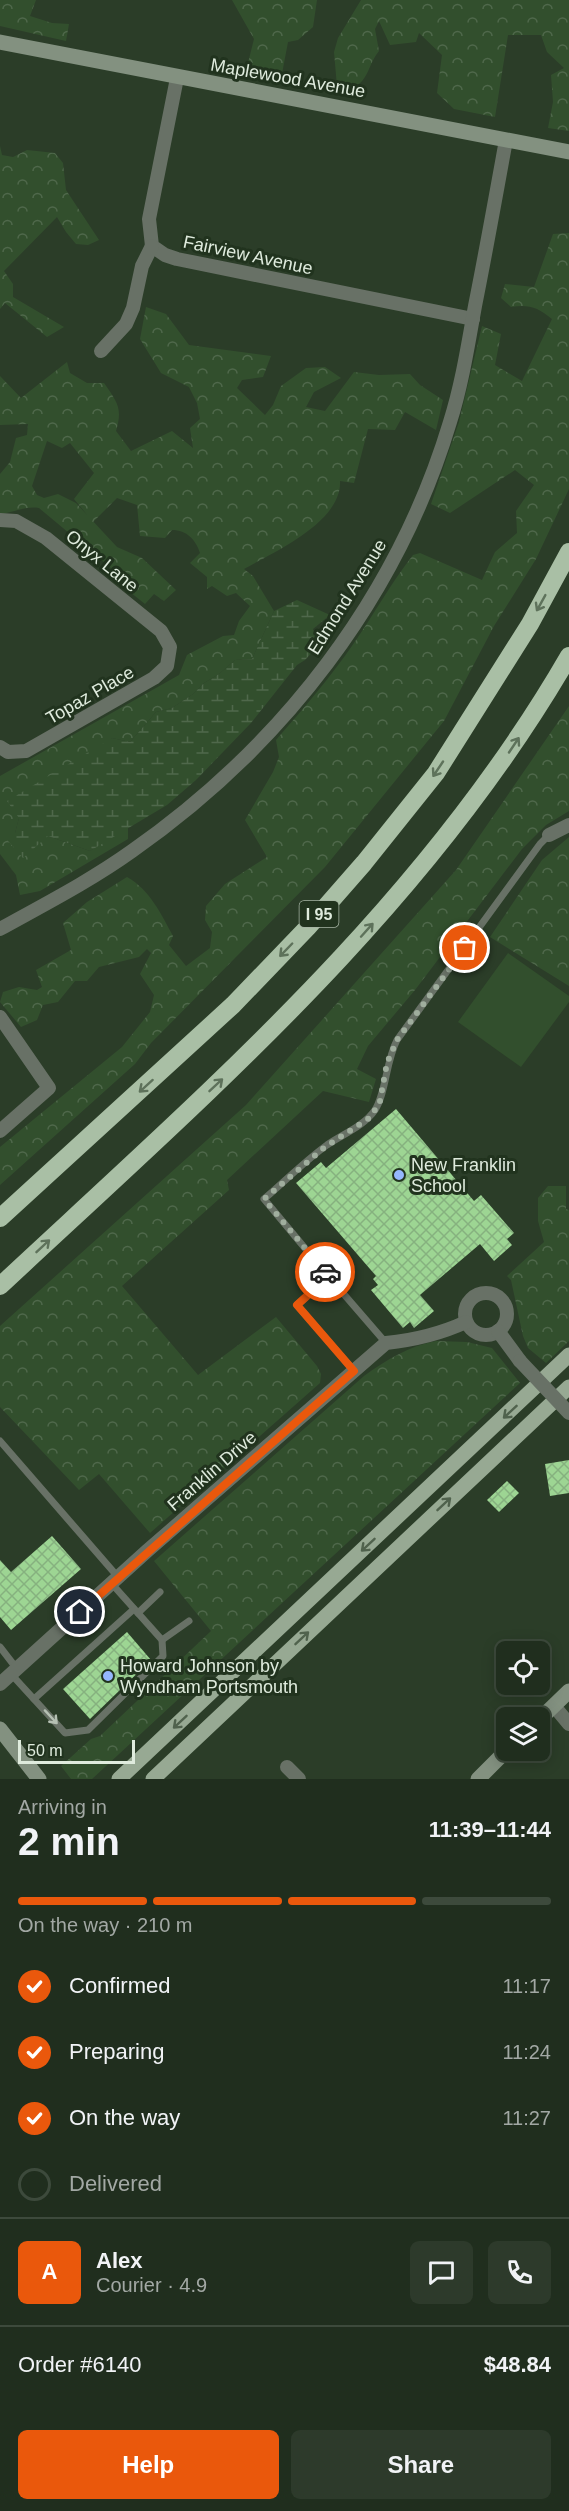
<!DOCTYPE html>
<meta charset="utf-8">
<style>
:root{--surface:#202e1e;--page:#2d3a2b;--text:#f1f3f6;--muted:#a2a8a4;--line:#3d4a3c;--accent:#ea580c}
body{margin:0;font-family:Helvetica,sans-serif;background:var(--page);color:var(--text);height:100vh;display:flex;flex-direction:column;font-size:22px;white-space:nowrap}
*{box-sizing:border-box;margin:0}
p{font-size:20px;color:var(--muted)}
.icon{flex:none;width:33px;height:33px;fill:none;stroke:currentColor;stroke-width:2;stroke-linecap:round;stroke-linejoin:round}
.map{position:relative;height:1779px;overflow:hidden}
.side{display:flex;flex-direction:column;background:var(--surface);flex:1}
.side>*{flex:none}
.fabs{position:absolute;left:496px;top:1641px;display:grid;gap:12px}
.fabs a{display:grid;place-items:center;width:54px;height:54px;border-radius:9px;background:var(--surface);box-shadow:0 3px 15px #0003,0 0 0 2px var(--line);font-size:30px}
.scale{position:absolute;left:18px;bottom:15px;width:117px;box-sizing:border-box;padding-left:6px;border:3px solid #dfebdd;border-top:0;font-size:16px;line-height:21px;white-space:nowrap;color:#dfebdd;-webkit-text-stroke:4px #21331e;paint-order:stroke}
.pin{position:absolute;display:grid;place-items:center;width:51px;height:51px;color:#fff;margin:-26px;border:3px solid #fff;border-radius:50%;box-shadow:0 2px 6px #0007}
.courier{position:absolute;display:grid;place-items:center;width:60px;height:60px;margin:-30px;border:4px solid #ea580c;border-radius:50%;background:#fff;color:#222;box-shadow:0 2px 8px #0007}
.headline em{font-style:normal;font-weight:600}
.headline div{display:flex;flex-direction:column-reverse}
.headline{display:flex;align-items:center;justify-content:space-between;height:102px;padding:0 18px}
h1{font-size:39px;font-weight:600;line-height:45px}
.bar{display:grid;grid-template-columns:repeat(4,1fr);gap:9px 6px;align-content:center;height:72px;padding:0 18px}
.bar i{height:8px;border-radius:4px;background:var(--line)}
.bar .current{background:var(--accent)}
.bar p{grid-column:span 4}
.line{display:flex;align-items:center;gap:15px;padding:0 18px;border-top:2px solid var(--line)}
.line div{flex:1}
.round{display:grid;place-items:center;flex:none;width:63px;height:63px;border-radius:9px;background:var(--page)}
ol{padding:0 18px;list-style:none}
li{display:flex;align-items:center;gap:18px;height:66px}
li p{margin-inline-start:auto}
li .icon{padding:6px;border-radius:50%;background:var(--accent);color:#fff;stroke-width:4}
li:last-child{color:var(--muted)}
li i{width:33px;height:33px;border:3px solid var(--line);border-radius:50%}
.cta{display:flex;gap:12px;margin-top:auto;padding:12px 18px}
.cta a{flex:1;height:69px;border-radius:9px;background:var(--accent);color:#fff;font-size:24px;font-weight:600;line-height:69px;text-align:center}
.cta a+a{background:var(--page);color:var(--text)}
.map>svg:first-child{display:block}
.green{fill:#324f2d}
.forest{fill:url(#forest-crowns)}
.wetland{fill:url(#wetland-marsh)}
.building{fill:url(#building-cross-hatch)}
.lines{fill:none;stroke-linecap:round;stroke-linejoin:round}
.lane{stroke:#687166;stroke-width:7}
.street{stroke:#687166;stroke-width:14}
.secondary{stroke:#839180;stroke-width:15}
.primary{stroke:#97a993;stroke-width:15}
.highway{stroke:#a9bfa5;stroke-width:18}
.street-bridge{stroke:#687166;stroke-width:14}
.oneway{stroke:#5e725b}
.oneway2{stroke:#50624d}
.oneway3{stroke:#b5c0b3}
.done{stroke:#a0ae9e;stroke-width:6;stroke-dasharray:0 10.8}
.route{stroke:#ea580c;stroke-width:8}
.poi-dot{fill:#95b7fd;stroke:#21331e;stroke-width:2}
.labels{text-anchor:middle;stroke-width:6;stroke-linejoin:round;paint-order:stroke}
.shield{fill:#21331e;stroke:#a6b4a4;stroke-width:1.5}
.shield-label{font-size:16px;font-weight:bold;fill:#dfebdd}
.street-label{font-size:18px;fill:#dfebdd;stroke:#21331e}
.poi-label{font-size:18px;fill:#dfebdd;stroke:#21331e;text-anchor:start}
</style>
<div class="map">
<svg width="569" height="1779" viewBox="0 0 569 1779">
<defs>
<pattern id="forest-crowns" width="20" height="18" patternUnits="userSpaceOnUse" patternTransform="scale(1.5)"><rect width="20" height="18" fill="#324f2d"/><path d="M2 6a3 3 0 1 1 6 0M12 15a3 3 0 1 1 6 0" fill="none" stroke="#4f684b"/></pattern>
<pattern id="wetland-marsh" width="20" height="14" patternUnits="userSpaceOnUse" patternTransform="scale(1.5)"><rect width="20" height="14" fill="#324f2d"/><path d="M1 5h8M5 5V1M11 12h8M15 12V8" fill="none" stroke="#4f684b"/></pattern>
<pattern id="building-cross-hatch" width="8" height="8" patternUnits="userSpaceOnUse" patternTransform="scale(1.5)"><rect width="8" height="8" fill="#9dd593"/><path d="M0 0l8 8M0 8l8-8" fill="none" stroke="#86b17f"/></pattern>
</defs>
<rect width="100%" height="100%" fill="#2b3d28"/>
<path class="green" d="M508 953 569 996V1002L521 1067 458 1022Z"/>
<g class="forest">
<path d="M0 0H36L30 16 52 23 69 24 66 41 0 26Z"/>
<path d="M232 0H317L313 27 298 40 288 42 280 84 245 75 254 39Z"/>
<path d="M361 0H569V131L548 128 553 102 551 75 564 68 547 52 541 35H508L495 117 454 109 437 93 442 55 419 33 416 42 390 45 379 21 375 29 379 51C367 66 370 79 352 89L337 86 334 52 338 38Z"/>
<path d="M0 146 2 155 13 157 27 150 55 153 63 163 66 190 99 240 88 245 76 244 66 232 57 217 4 271 13 284V297L64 327 47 337 5 303 0 309Z"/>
<path d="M569 233V489L536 559 494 626 444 721 325 867 151 1043 135 1064 0 1185V1147L122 1047 150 1012 154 995 140 974 151 953 147 949 139 957 99 967 87 981H75L58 1002 43 1005 37 1020 21 1027 0 1002 3 992 19 987 37 990 42 987 36 970 71 950 63 923 87 902 127 877C150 890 161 914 173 936L169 945 186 966 210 948 212 932 205 920 206 906 225 884 267 857 245 820 273 772 279 757 276 740C303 709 330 678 354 643 374 614 391 583 413 555L420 553 482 580 495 552 517 533 516 511 534 485 515 470 450 513 431 504 459 422 482 326 501 334 495 365 522 381 552 319C538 307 528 304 511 307L501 298 505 284 534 287 553 234Z"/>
<path d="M146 307 166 314 189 345 271 356 263 377 242 380 237 388 265 415 273 405 281 386 306 368 325 367 341 378 314 392 306 407 325 411 354 372 379 375 410 374 420 385 443 400 436 430 405 412 395 430 368 429 354 483 340 481C342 522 274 552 244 569L253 576 274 611 252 659 235 660 219 674 204 683 193 694 172 708 156 712 130 742 112 738 19 818 15 833 48 836 90 851 128 826V839L40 891 20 895 16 875 0 854V776L179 675 187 655 223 636 234 635 239 621 250 606 236 593 227 596 212 586 207 589V577L190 563 200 553C196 540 187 530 172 530L165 538 140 536 137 505 117 498 93 522 74 499 94 473 70 443 62 448 47 441 32 486 37 495 44 498 58 494 76 503 117 547 142 558 176 590 164 601 154 594 145 604 110 576 111 568 39 508C25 506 15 512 0 514V474L10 462 16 438 27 435 28 424 0 425V376L21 398 67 362 70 373 87 383H104C117 402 123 408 116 431L131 451 172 431 193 448 190 428 200 419 197 403 189 387 161 373 140 339Z"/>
<path d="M569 706V811L546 825 522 849 415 990 368 1046 357 1069 376 1079 369 1102 323 1091 227 1180 229 1190 122 1286 198 1375 276 1317 317 1366 321 1374 320 1383 150 1533 99 1474 79 1490 0 1407V1326L246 1105 456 870Z"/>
<path d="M569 837V986L490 937 542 860Z"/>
<path d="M548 1186H566V1209L569 1210V1341L546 1363 528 1348 523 1336 511 1280 507 1276 544 1242 538 1221V1198Z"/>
<path d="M436 1341 467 1342 492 1348 520 1383 92 1779H71L61 1766 91 1739 100 1736 211 1631 154 1561 364 1376C388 1359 407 1347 436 1341Z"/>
</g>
<path class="wetland" d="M297 600 330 615 313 629 318 646 305 660 297 665 251 723 196 780 167 805 90 851 48 836 23 858 8 841 15 833 19 818 7 801 112 738 130 742 156 712 172 708 193 694 204 683 219 674 235 660 252 659 274 611Z"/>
<g class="building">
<path d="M396 1109 474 1201 481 1195 514 1233 507 1239 512 1245 494 1261 480 1244 420 1295 434 1311 414 1328 410 1322 403 1328 371 1290 378 1285 373 1279 376 1276 296 1183 321 1162 326 1168Z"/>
<path d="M569 1460V1493L550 1496 545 1464Z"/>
<path d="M507 1481 519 1493 499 1512 487 1500Z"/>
<path d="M52 1536 81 1569 11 1630 0 1617V1560L11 1572Z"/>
<path d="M127 1632 151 1660 90 1719 63 1689Z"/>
</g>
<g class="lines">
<g class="lane">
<path d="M329 1277 264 1199C285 1181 305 1161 327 1145 343 1134 364 1126 375 1110 386 1093 386 1061 397 1040L540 844 549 835"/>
<path d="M354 1371 297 1305 329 1277 386 1343"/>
<path d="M0 1441 118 1577"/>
<path d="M138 1613 160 1592"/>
<path d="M162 1640 189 1621"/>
<path d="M0 1647 17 1669"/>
<path d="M11 1674 65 1733 88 1730 163 1656 162 1640 112 1584"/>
<path d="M34 1699 134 1609"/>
</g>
<g class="street">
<path d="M177 78 149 219 152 246 165 255 177 259 473 319"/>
<path d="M101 351 126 324 133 308 142 266 152 246"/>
<path d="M0 520 16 521 46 538 161 631 170 647 167 666 154 678 26 751 8 752 0 747"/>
<path d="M549 835 569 825"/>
<path d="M0 929C45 904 90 881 132 851 282 746 397 598 450 422 462 384 468 345 475 306 486 251 496 195 506 140"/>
<path d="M0 1017 49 1088 0 1131"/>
<circle cx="486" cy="1314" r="21"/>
<path d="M498 1331 520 1361"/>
<path d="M0 1684 147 1551 386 1343C415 1340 440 1334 466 1322"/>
<path d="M554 1706 569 1724"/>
<path d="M287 1767 299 1779"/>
</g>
<g class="secondary">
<path d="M0 42 569 152"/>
<path d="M540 1719 569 1691"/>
<path d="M0 1729 39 1779"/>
<path d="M478 1779 507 1750"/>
</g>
<g class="primary">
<path d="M119 1779 569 1355"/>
<path d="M153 1779 569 1387"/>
</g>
<g class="highway">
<path d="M0 1218 233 1005 308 927 364 863 436 773 530 624 569 552"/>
<path d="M0 1286C209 1091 424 907 569 656"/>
</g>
<path class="street-bridge" d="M520 1361 569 1413"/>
</g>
<defs><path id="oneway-shaft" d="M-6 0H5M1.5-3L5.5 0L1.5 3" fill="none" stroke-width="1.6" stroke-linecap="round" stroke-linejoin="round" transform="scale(1.5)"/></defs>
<g class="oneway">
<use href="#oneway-shaft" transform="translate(541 603) rotate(119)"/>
<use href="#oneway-shaft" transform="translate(514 745) rotate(-56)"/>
<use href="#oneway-shaft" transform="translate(438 769) rotate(124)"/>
<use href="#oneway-shaft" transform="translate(367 930) rotate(-48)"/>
<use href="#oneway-shaft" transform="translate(286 950) rotate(134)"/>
<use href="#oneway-shaft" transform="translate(216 1085) rotate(-43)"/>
<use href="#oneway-shaft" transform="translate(146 1086) rotate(138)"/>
<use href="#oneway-shaft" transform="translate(43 1246) rotate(-43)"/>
</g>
<g class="oneway2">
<use href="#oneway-shaft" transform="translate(510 1412) rotate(137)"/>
<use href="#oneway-shaft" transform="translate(444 1504) rotate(-43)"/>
<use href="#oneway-shaft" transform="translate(368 1545) rotate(137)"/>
<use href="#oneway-shaft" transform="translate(302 1638) rotate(-43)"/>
<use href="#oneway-shaft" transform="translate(180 1722) rotate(137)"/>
</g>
<use class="oneway3" href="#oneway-shaft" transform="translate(51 1717) rotate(47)"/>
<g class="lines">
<path class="done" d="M325 1272 264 1199 325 1147 368 1119 375 1110 380 1101 387 1063 397 1040 465 948"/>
<path class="route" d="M80 1612 354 1371 297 1305 329 1276 325 1272"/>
</g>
<g class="poi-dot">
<circle cx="399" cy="1175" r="6"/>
<circle cx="108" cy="1676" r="6"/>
</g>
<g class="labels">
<rect class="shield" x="299.5" y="901" width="39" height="26" rx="4.5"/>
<g class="shield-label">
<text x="319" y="920">I 95</text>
</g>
<g class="street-label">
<text transform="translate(288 78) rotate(10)" y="6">Maplewood Avenue</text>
<text transform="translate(248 255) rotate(12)" y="6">Fairview Avenue</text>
<text transform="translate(102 561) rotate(39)" y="6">Onyx Lane</text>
<text transform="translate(347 597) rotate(-58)" y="6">Edmond Avenue</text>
<text transform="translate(90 695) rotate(-30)" y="6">Topaz Place</text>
<text transform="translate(212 1471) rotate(-41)" y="6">Franklin Drive</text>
</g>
<g class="poi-label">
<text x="411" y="1171">New Franklin<tspan x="411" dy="21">School</tspan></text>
<text x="120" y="1672">Howard Johnson by<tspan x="120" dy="21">Wyndham Portsmouth</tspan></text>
</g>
</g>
</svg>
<div class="fabs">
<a><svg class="icon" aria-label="locate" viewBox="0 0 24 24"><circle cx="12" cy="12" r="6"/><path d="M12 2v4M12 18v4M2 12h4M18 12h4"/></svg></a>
<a><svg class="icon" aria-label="layers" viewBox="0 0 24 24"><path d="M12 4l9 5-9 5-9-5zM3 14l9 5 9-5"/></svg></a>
</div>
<div class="scale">50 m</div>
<div class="pin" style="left:465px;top:948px;background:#ea580c"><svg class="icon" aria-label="bag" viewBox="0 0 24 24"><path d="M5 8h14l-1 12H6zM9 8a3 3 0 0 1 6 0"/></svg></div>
<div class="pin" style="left:80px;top:1612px;background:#1f2937"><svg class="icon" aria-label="home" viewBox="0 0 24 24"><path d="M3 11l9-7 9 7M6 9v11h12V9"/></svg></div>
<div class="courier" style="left:325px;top:1272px"><svg class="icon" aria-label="car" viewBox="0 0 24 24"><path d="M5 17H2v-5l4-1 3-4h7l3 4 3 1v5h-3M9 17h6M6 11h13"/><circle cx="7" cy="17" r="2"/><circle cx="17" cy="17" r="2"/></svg></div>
</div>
<section class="side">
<div class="headline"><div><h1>2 min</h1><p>Arriving in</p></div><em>11:39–11:44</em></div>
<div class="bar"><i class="current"></i><i class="current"></i><i class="current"></i><i></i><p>On the way · 210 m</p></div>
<ol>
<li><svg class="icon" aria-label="check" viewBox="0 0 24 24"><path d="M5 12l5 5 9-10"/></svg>Confirmed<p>11:17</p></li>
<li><svg class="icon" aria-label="check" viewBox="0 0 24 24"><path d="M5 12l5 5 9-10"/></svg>Preparing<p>11:24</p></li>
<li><svg class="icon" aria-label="check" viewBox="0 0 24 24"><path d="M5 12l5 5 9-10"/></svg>On the way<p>11:27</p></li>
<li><i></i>Delivered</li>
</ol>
<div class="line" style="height:108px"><b class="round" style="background:var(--accent);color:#fff">A</b><div><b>Alex</b><p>Courier · 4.9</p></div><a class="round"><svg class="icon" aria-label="chat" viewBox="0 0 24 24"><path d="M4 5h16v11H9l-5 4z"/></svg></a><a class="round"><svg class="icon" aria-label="phone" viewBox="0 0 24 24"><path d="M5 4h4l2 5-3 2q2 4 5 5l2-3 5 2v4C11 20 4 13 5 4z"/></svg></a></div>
<div class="line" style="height:78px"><div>Order #6140</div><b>$48.84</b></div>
<div class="cta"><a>Help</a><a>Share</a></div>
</section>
